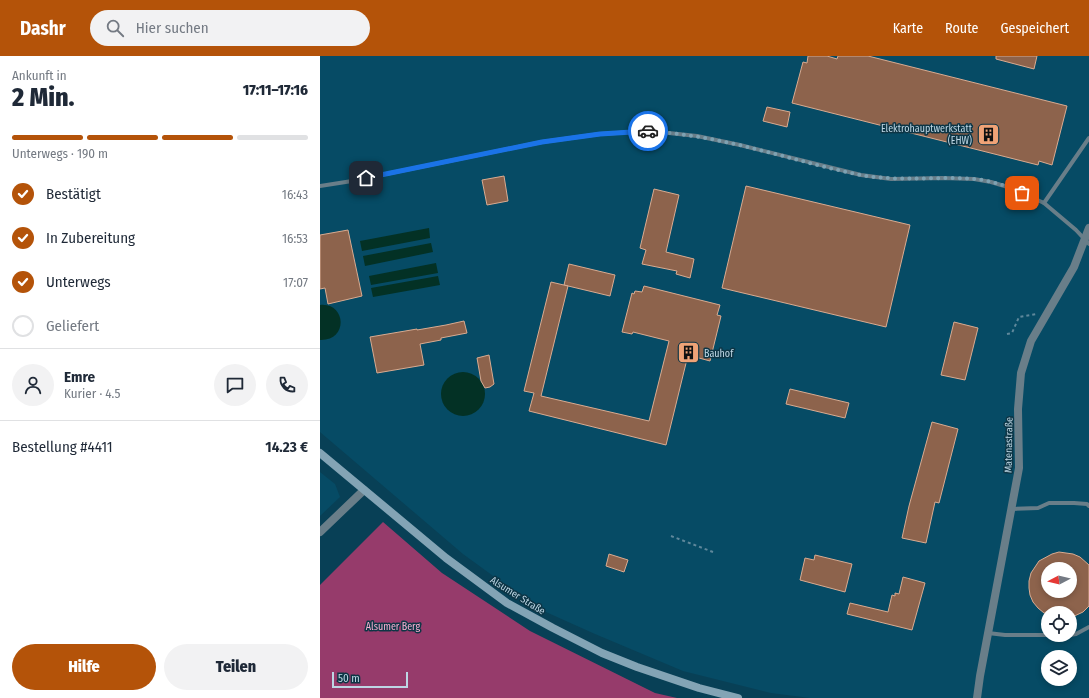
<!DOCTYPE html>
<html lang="de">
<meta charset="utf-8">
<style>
:root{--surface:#fff;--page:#f2f2f3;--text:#1f2937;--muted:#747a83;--line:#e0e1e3;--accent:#b45309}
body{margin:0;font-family:"Fira Sans Condensed",sans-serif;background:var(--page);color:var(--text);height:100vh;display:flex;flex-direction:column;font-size:15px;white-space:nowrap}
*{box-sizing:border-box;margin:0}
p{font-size:13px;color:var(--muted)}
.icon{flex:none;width:22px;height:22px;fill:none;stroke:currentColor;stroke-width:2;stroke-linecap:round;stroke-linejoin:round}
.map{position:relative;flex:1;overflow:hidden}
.sheet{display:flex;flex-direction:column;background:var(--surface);width:320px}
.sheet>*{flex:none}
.needle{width:26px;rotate:263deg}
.controls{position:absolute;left:721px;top:506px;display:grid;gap:8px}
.controls a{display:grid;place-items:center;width:36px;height:36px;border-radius:50%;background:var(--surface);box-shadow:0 2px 6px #0003;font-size:20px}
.scale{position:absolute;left:12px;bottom:10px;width:76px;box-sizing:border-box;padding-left:4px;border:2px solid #bdd6e4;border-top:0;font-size:11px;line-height:14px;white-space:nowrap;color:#bdd6e4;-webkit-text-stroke:3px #0d3545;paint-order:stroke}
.pin{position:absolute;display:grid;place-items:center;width:34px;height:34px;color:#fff;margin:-17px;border-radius:8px;box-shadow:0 2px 6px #0006}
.courier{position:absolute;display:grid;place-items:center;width:40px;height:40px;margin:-20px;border:3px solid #1a73e8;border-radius:50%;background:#fff;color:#222;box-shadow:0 1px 5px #0007}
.summary em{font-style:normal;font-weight:800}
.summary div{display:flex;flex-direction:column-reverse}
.summary{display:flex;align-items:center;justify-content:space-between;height:68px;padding:0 12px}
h1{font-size:26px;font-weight:800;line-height:30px}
.bar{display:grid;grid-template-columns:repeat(4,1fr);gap:6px 4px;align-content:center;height:48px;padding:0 12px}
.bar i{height:5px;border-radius:3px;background:var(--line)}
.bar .selected{background:var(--accent)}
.bar p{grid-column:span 4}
.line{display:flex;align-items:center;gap:10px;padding:0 12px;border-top:1px solid var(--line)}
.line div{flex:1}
.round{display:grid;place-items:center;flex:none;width:42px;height:42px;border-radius:21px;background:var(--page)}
ol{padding:0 12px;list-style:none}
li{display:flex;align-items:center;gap:12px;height:44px}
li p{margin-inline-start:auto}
li .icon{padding:4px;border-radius:50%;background:var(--accent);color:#fff;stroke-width:4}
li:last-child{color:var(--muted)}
li i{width:22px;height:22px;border:2px solid var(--line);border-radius:50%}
.action{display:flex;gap:8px;margin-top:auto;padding:8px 12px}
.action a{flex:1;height:46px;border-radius:24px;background:var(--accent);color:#fff;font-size:16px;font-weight:800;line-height:46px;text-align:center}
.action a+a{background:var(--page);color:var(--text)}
header{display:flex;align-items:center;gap:24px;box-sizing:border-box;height:56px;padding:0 20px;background:var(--accent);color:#fff}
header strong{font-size:19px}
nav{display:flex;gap:22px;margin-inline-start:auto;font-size:14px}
.search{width:280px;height:36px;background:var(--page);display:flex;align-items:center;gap:10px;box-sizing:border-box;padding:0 14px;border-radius:22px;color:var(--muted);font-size:15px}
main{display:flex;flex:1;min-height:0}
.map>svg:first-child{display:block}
.built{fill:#064b65;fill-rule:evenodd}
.forest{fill:#963b6b}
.water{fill:#033125}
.building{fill:#8d634c;stroke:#d9ab91;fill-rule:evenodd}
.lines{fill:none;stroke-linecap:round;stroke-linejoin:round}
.path{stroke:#5f889b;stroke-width:2;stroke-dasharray:3 3;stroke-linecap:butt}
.lane{stroke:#697e89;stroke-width:4}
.street{stroke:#697e89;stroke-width:8}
.secondary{stroke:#83a4b5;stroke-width:8}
.done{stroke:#7ea2b2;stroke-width:4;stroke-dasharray:0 7.2}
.route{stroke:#1a73e8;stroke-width:5}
.labels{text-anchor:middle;stroke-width:3;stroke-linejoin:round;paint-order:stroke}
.poi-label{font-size:10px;fill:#bdd6e4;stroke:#0d3545;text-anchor:end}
.street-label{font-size:10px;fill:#bdd6e4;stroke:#0d3545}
.park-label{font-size:10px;fill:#fbafd2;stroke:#0d3545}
</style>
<header>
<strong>Dashr</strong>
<div class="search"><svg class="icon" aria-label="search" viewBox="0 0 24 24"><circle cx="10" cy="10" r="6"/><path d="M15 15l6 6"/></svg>Hier suchen</div>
<nav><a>Karte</a><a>Route</a><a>Gespeichert</a></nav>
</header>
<main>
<section class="sheet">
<div class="summary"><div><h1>2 Min.</h1><p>Ankunft in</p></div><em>17:11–17:16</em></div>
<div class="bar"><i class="selected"></i><i class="selected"></i><i class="selected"></i><i></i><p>Unterwegs · 190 m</p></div>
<ol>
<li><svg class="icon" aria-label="check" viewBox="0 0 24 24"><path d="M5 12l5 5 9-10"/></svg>Bestätigt<p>16:43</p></li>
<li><svg class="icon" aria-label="check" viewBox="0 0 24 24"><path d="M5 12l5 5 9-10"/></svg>In Zubereitung<p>16:53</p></li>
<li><svg class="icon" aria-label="check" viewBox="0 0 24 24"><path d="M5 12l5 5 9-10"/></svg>Unterwegs<p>17:07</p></li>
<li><i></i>Geliefert</li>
</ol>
<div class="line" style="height:72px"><a class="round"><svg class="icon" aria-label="person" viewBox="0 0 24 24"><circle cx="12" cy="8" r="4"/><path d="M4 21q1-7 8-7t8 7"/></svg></a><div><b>Emre</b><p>Kurier · 4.5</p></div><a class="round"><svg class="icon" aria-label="chat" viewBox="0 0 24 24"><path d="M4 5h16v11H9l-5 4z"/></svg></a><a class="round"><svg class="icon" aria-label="phone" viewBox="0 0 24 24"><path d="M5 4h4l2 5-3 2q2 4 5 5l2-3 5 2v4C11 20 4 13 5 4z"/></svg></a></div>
<div class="line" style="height:52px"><div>Bestellung #4411</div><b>14.23 €</b></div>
<div class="action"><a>Hilfe</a><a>Teilen</a></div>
</section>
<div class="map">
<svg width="769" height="642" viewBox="0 0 769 642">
<rect width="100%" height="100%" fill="#084056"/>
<g class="built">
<path d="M0 0H769V642H490L451 637 363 615 275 578 217 552 143 498 0 376ZM728 513H750V535H728ZM728 557H750V579H728ZM728 601H750V623H728Z"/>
<path d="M0 416 15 428 20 441 0 460Z"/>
</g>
<path class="forest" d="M63 466 122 517 210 575 335 637 357 642H0V529Z"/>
<g class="water">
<path d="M109 172 110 182 42 195 40 185Z"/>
<path d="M111 187 113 196 45 210 43 200Z"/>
<path d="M116 207 118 217 51 229 49 220Z"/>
<path d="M118 220 120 229 53 241 51 232Z"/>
<path d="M0 249C26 246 29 285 0 284Z"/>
<circle cx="143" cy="338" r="22"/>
</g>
<g class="building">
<path d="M488 0H507L517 3 518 0H548L747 50 732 109 719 105 718 109 472 47 483 6 487 7Z"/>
<path d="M676 0H717L714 13 676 3Z"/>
<path d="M447 51 470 56 467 71 443 65Z"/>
<path d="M184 120 188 145 167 149 162 124Z"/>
<path d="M426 130 590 169 566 271 402 232Z"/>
<path d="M334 133 359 139 346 196 374 203 370 222 356 218 357 215 322 208 326 194 320 192Z"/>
<path d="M28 174 42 240 8 248 5 232 0 233V179Z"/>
<path d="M249 208 295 219 290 240 244 229Z"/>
<path d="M231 226 248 230 221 340 329 365 349 285 313 276 312 278 302 276 312 237 314 238 315 235 322 236 324 230 400 249 397 259 401 260 390 305 368 299 346 389 209 355 214 337 204 335Z"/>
<path d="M144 265 147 277 121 282V284L100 288 104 309 57 317 50 281 97 273V274L126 269Z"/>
<path d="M634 266 658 272 645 324 621 319Z"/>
<path d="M169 299 174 328 170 331 165 332 161 325 157 302Z"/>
<path d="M470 333 529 347 525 362 466 348Z"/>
<path d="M612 366 638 373 619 447 615 446 606 487 582 482 589 450Z"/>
<path d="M739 496 753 498 760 501 769 509V550L763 556 750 562V557H724L718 552 713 546 710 539 709 532V525L711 517 719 505 732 498ZM728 513H750V535H728Z"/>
<path d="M289 498 308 504 304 516 286 510Z"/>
<path d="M495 499 532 508 525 536 480 524 485 502 494 504Z"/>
<path d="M583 521 605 527 592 574 527 558 530 547 568 556 572 539 575 540V537L579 538Z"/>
</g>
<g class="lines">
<g class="path">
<path d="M687 278 692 277 699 261 716 258"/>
<path d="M351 480 393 496"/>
</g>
<g class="lane">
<path d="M0 130 32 125 222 86 280 78 330 75 377 80 420 89 541 119 571 123 622 122 654 123 671 126 691 132 724 147 756 174 769 188"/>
<path d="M724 147 769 82"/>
<path d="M692 453 718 452 729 447H754L767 448 769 450"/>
<path d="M668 577 685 579H747"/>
<path d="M750 579 756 578 769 571"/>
</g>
<g class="street">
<path d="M0 476 44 434"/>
<path d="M657 642 660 620 699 412 698 353 701 317 711 285 754 211 769 172"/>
</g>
<path class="secondary" d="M0 397 126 502 187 547 233 572 282 597 317 611 379 632 418 642"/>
</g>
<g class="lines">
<path class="done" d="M328 75C338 75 348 77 358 78 420 85 480 107 541 119 578 126 616 120 653 123 670 124 687 130 702 137"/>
<path class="route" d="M46 122 222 86 280 78 328 75"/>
</g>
<defs>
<symbol id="building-square" viewBox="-11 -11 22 22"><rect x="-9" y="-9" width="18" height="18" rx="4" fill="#efa377" stroke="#0d3545"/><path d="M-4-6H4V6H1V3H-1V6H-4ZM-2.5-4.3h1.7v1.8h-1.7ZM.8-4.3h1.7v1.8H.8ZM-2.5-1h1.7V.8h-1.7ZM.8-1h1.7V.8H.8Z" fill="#111"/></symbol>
</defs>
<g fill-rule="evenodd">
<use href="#building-square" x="656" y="66" width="25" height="25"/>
<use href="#building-square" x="356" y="284" width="25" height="25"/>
</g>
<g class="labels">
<g class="poi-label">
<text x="652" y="76">Elektrohauptwerkstatt<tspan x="652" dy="12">(EHW)</tspan></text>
<text x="384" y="301" text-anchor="start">Bauhof</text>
</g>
<g class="street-label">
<text transform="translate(688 389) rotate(-89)" y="4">Matenastraße</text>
<text transform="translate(198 539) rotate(32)" y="4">Alsumer Straße</text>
</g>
<g class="park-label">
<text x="73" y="574">Alsumer Berg</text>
</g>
</g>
</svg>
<div class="controls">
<a><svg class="needle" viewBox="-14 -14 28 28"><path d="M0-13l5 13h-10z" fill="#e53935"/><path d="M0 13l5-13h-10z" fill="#747a83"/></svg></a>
<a><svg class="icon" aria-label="locate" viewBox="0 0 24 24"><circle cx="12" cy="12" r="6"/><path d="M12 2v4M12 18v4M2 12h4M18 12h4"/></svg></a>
<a><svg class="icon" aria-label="layers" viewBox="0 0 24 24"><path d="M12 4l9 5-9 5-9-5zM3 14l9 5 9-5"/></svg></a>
</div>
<div class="scale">50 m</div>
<div class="pin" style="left:702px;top:137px;background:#ea580c"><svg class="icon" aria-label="bag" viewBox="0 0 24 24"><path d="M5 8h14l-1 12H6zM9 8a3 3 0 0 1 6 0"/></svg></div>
<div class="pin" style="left:46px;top:122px;background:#1f2937"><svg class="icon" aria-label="home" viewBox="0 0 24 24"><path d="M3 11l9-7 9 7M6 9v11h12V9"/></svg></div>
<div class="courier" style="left:328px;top:75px"><svg class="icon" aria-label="car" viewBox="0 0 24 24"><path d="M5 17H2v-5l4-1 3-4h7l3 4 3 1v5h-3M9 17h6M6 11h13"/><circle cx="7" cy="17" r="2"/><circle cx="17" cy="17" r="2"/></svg></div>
</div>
</main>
